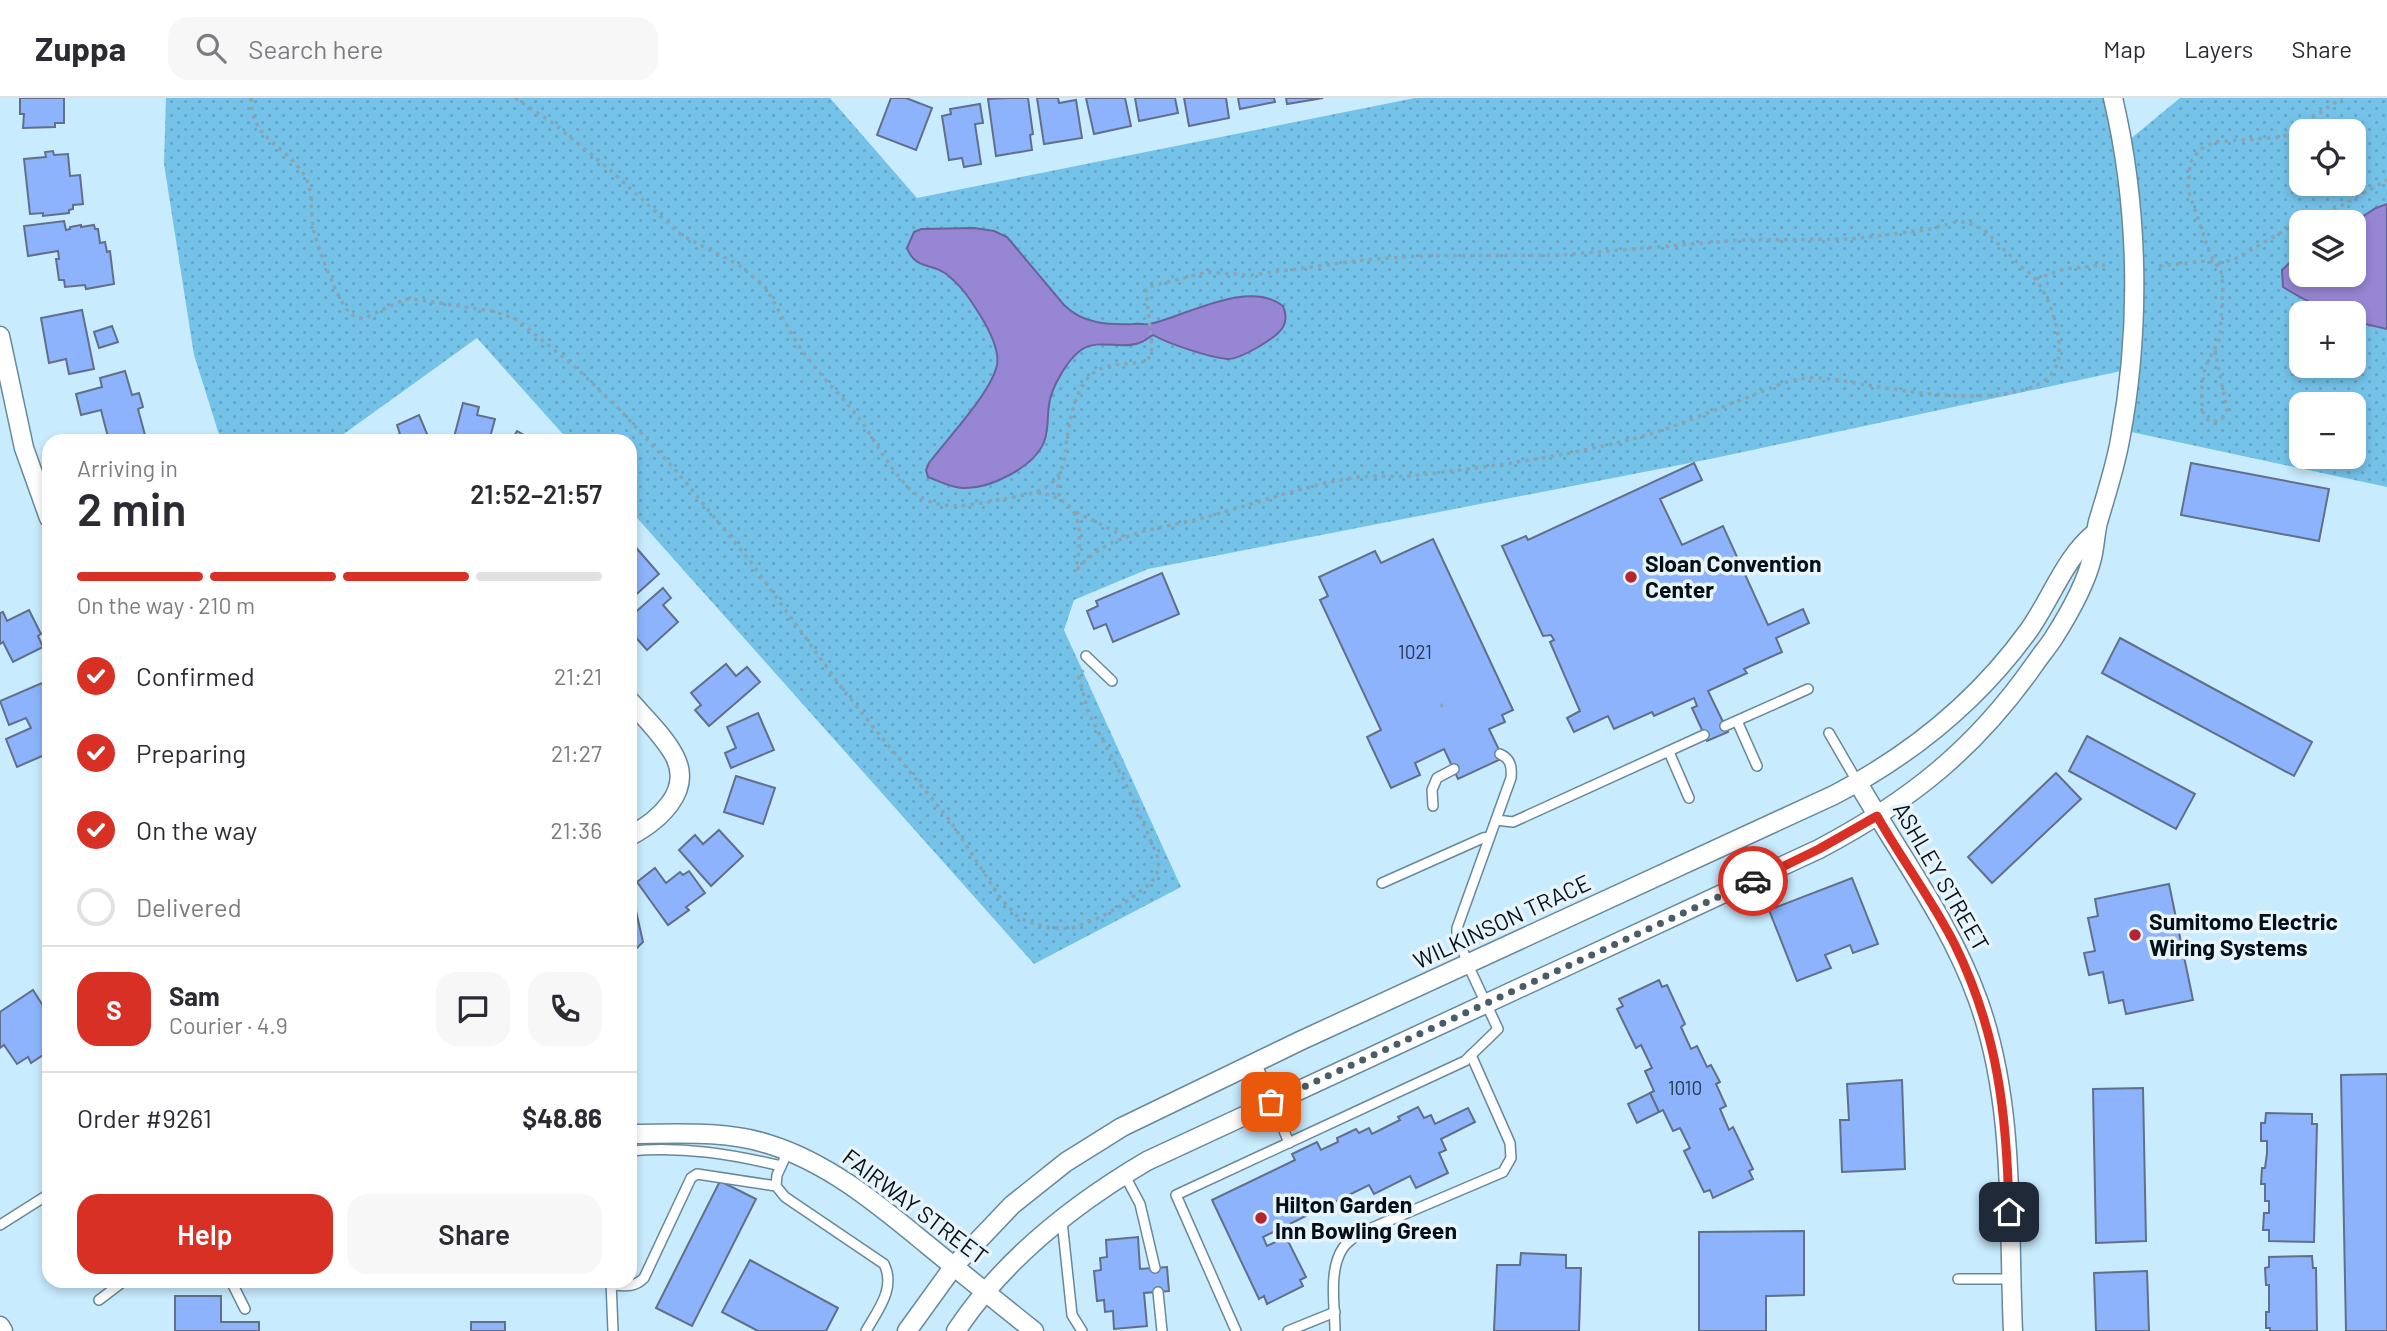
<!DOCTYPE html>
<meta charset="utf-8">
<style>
:root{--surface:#fff;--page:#f7f7f7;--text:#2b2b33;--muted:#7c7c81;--line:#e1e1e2;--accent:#d93025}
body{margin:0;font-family:Barlow,sans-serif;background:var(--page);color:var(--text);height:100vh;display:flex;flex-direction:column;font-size:26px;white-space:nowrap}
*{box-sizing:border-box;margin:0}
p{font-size:23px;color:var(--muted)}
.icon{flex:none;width:38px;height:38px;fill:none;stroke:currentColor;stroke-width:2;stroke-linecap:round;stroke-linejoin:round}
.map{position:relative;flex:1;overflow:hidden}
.details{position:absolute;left:42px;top:336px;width:595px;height:854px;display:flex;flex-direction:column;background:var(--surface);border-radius:21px;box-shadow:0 4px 10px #0003}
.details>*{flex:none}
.tools{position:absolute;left:2289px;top:21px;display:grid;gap:14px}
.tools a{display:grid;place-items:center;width:77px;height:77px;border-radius:14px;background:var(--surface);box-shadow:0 4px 10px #0003;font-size:35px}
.pin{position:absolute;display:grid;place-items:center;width:60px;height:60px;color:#fff;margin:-30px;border-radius:14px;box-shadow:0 4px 10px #0006}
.courier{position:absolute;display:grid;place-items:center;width:70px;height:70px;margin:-35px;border:5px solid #d93025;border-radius:50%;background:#fff;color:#222;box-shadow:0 2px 9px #0007}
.summary em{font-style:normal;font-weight:600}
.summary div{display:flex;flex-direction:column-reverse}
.summary{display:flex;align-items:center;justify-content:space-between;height:119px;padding:0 35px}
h1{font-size:46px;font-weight:600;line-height:52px}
.bar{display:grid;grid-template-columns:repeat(4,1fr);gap:10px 7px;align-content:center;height:84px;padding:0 35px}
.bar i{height:9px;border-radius:5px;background:var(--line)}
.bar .selected{background:var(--accent)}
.bar p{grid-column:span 4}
.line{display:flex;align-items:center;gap:18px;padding:0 35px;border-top:2px solid var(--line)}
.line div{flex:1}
.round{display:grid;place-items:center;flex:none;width:74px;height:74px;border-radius:21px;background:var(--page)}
ol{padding:0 35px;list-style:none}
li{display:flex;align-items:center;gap:21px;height:77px}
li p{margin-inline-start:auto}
li .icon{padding:7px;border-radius:50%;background:var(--accent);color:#fff;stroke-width:4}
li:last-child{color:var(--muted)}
li i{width:38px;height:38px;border:4px solid var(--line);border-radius:50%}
.action{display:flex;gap:14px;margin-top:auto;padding:14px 35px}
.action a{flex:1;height:80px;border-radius:21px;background:var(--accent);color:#fff;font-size:28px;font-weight:600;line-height:80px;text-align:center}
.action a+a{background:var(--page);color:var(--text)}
header{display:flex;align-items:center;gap:42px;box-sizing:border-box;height:98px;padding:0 35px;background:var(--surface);border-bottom:2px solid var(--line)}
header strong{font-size:33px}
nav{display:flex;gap:38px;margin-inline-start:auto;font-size:24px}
.search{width:490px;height:63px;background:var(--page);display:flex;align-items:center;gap:18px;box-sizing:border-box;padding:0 24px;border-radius:21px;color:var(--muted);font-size:26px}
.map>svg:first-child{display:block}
.green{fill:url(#green-dots);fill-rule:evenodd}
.water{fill:#9686d4;stroke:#6a629b;stroke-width:2}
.building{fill:#8cb3fc;stroke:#616f8a;stroke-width:2}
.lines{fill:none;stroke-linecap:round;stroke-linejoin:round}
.lane-casing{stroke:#68889a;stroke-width:12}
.street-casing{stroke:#68889a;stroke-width:21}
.path{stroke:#89a4b3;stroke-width:3.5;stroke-dasharray:3.5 5;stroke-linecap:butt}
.lane{stroke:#fff;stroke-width:9}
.street{stroke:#fff;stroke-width:18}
.done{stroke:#495c67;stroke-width:7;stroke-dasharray:0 12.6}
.route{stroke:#d93025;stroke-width:9}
.poi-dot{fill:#b52430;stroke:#e7f4fc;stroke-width:2.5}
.labels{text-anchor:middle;stroke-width:7;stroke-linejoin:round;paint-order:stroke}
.number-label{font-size:19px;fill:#263850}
.poi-label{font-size:23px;font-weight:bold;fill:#040f16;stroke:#e7f4fc;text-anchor:start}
.street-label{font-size:23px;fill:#040f16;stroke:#e7f4fc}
</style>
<header>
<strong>Zuppa</strong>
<div class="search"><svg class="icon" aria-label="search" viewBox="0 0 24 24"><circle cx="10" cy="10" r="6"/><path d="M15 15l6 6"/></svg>Search here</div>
<nav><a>Map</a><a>Layers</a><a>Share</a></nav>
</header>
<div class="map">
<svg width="2387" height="1233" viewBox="0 0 2387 1233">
<defs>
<pattern id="green-dots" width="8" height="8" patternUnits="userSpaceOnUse" patternTransform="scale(1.75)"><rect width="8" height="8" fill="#75c2e9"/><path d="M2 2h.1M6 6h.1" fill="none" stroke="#64a6c7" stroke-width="1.8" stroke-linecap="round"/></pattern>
</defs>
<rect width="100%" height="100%" fill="#c8ebfe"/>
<path class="green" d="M166 0H830L917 100 1415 0H2112L2123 47 2180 0H2387V389L2122 332 2126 272 1715 360 1148 471 1074 502 1064 532 1181 789 1034 866 630 412V343H569L477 240 334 343H221L194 257 164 66ZM2301 33H2354V86H2301ZM2301 124H2354V177H2301ZM2301 215H2354V268H2301ZM2301 306H2354V359H2301Z"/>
<g class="water">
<path d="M2387 106V231L2357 224 2354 223V215C2327 215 2306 203 2283 189L2282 172 2301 154V177H2354V124L2376 110Z"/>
<path d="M974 130 994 133 1007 139 1064 207C1083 226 1108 227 1134 226 1139 225 1145 227 1150 226 1186 218 1249 181 1283 208 1286 215 1287 222 1283 229 1277 240 1239 262 1227 261 1208 259 1169 246 1153 237 1149 239 1144 244 1139 245 1121 252 1098 240 1081 252 1067 262 1051 290 1049 307 1047 319 1049 331 1044 344 1034 369 990 391 963 390 951 390 939 383 928 379L926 372 929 365C947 341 991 295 997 267 1000 251 988 230 980 217 970 201 961 187 945 175 930 165 915 171 907 150L914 134 921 131Z"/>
</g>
<g class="building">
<path d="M20 0H64V25H55V29L23 30 24 16H20Z"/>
<path d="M891 0H906L932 10 916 52 877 37Z"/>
<path d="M1009 0H1028L1033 36 1030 37 1032 52 996 58 988 1Z"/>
<path d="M1037 0H1058L1059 5 1076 2 1082 40 1044 46Z"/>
<path d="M1086 0H1125L1131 28 1094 36Z"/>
<path d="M1135 0H1175L1178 15 1139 23Z"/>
<path d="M1184 0H1226L1229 20 1189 28Z"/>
<path d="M1238 0H1274L1275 4 1240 11Z"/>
<path d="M1286 0H1323L1287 6Z"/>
<path d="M980 6 983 25 975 26 981 66 964 69 962 60 949 62 942 18 951 16 950 11Z"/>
<path d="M53 53 54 57 68 56 70 78 80 77 83 106 73 107V111L69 112V115L43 118V115L30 116 24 61 46 59 45 54Z"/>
<path d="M64 123 66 132 70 131V129L81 127V129L94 127 95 131H98L100 145 105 144 107 154 110 153 114 186 86 191 85 187 65 189 64 182H59L56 161H59L58 153 28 158 24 128Z"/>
<path d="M82 212 94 271 69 276 66 261 49 265 41 220Z"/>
<path d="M112 228 118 244 99 250 94 234Z"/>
<path d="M125 273 132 297 139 295 143 309 138 311 145 337 124 343H109L101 312 81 317 76 296 102 289 100 280Z"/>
<path d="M463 305 479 309 477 317 495 321 489 343H453Z"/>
<path d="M419 317 430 343H388L387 341 400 336 397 327Z"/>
<path d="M517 333 535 343H511Z"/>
<path d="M1694 365 1702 382 1660 401 1682 447 1723 428 1768 527 1803 511 1809 525 1776 540 1782 554 1744 571 1747 575 1708 593 1728 634 1707 643 1692 610 1697 608 1694 600 1654 618 1652 614 1614 631 1608 618 1574 634 1567 620 1580 613 1550 544 1554 542 1551 537 1543 538 1502 448 1526 438 1528 442Z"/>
<path d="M2191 365 2329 391 2319 443 2181 417Z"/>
<path d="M1433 441 1513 612 1502 617 1505 624 1489 631 1503 660 1458 681 1444 651 1415 665 1420 677 1391 690 1367 639 1381 632 1320 502 1328 498 1319 479 1375 453 1381 465Z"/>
<path d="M632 445 659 476 630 502V446Z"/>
<path d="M1162 475 1179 516 1113 544 1106 526 1094 531 1087 513 1098 508 1096 503Z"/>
<path d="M663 490 671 500 663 507 678 524 647 552 630 533V519Z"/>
<path d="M29 512 41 536 38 538 43 549 13 564 3 544 0 546V515L3 514 7 523Z"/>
<path d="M2120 540 2312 644 2294 678 2102 575Z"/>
<path d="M726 566 736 578 747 569 760 584 709 628 695 612 701 607 691 595Z"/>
<path d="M49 582V655L17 669 6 641 31 630 26 620 9 627 0 603Z"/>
<path d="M758 615 774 652 731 670 725 655 736 650 727 629Z"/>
<path d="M2087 638 2195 696 2176 731 2069 673Z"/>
<path d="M2056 675 2081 701 1992 785 1968 759Z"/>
<path d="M736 678 775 690 763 726 724 714Z"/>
<path d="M719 732 743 758 711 788 679 752 695 737 703 746Z"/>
<path d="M655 770 666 785 680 774 683 777 689 773 705 795 686 809 689 812 668 827 637 784Z"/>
<path d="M1852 780 1878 846 1853 855 1850 847 1825 857 1831 870 1797 883 1769 812Z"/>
<path d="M630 786 643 844 637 850 631 852Z"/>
<path d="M2169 786 2193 902 2126 916 2123 902 2109 905 2103 874 2089 877 2084 855 2095 853 2088 820 2098 818 2095 801Z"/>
<path d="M1659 882 1662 889 1667 887 1685 926 1681 929 1691 951 1697 948 1707 969 1711 967 1720 984 1716 986 1726 1008 1720 1011 1729 1032 1733 1029 1753 1071 1749 1073 1753 1081 1713 1100 1710 1092 1704 1094 1684 1053 1690 1050 1680 1030 1673 1033 1663 1012 1659 1014 1650 995 1654 993 1645 973 1652 970 1641 947 1636 950 1617 911 1623 908 1619 901Z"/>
<path d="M33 892 49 917V953L31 965 28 959 17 966 4 947 0 950V914Z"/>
<path d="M2387 976V1233H2346L2341 977Z"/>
<path d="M1902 982 1905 1071 1842 1074 1840 1022H1849L1847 986Z"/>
<path d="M2143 990 2146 1143 2096 1145 2093 991Z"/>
<path d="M1650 995 1659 1014 1637 1025 1628 1006Z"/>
<path d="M1418 1009 1424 1020 1431 1017 1435 1026 1468 1010 1475 1024 1441 1041 1446 1052 1439 1055 1448 1075 1416 1090 1410 1078 1374 1096 1369 1087 1263 1139 1267 1148 1286 1139 1306 1179 1300 1182 1303 1188 1267 1206 1264 1198 1259 1201 1212 1102 1295 1062 1292 1056 1317 1044 1321 1052 1338 1044 1337 1040 1356 1031 1359 1035 1369 1030 1372 1036 1400 1022 1398 1019Z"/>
<path d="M2266 1015 2312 1016V1026H2317L2314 1144 2269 1143V1132H2263L2264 1115H2269V1103H2265V1086H2261L2262 1070H2265L2267 1055V1043H2261V1025H2265Z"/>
<path d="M720 1083 756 1101 692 1228 656 1210Z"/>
<path d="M1804 1133V1197L1766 1198V1233H1699V1134Z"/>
<path d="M1138 1139 1140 1171 1167 1169 1169 1193 1144 1195 1147 1228 1114 1231 1113 1213 1105 1214 1104 1202 1097 1203 1094 1173 1101 1172 1100 1160 1107 1159 1106 1142Z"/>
<path d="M1521 1155 1566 1157V1170H1581L1579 1233H1494L1497 1167H1520Z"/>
<path d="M2312 1158 2313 1170H2316L2317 1233H2270V1230H2266V1214H2269V1187H2266L2265 1170 2269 1169V1159Z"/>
<path d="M750 1162 838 1210 826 1233H758L722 1214Z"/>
<path d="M2147 1173 2149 1233H2096L2094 1175Z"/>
<path d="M175 1198H221V1224H259V1233H175Z"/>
<rect x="471" y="1224" width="34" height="9"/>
</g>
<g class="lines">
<defs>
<g id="lane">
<path d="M1086 558 1112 583"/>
<path d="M1737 623 1757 668"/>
<path d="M1725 628 1808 591"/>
<path d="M1829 635 1858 685"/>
<path d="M1669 654 1689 700"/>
<path d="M1433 708 1432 692 1437 680 1454 671"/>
<path d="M1496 722 1513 724 1704 637"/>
<path d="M1382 785 1483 740 1489 739"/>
<path d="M1256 964 1289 1045"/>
<path d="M630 1053C682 1048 731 1056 781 1068"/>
<path d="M788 1053 777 1077 776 1088 785 1099 884 1166C896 1190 878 1212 866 1233"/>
<path d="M1124 1076 1140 1106 1155 1170"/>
<path d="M1062 1123 1072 1217 1082 1233"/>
<path d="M0 1127 49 1096"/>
<path d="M1958 1181H2011"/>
<path d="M231 1183 245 1211"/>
<path d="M611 1183 613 1233"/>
<path d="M611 1187C625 1188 634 1190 644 1180L691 1080 697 1076 776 1088"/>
<path d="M1158 1194 1162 1233"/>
<path d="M99 1202 124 1183"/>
<path d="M1236 1233 1176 1097 1465 963 1498 931 1468 867 1457 836V830L1511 680C1512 669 1511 661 1500 656"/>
<path d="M1288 1233 1335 1214"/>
<path d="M1335 1233C1335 1208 1328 1172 1343 1150 1347 1144 1355 1139 1360 1135L1503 1074 1511 1060 1510 1045 1471 957"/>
</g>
<g id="street">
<path d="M0 238 24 350 49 420"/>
<path d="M630 603C645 620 663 637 674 657 694 693 658 723 630 738"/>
<path d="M1858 685C1899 756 1950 824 1978 902 2016 1007 2008 1123 2013 1233"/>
<path d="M630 1036C675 1036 724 1032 768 1046 830 1065 881 1109 930 1149 964 1177 999 1205 1034 1233"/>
<path d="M0 1228 3 1233"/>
<path d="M907 1233 954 1168 1012 1107 1066 1064 1122 1029 1302 942 1834 697C1911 657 1977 604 2029 532 2051 501 2065 459 2095 435"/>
<path d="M956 1233C1003 1162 1074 1106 1147 1063L1819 751C1910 703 1975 651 2034 567 2040 558 2047 550 2053 541 2067 519 2086 485 2092 460 2095 448 2095 436 2098 424 2106 397 2115 370 2120 342 2141 231 2139 110 2113 0"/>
</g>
</defs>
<use href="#lane" class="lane-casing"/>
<use href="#street" class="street-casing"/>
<g class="path">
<path d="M251 0C251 42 285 46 304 77 314 92 310 112 313 130 316 145 338 204 349 214 352 218 358 219 363 221L405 201H413L492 213 516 221 573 267 619 311 678 375 750 463 844 593 951 724 1001 801 1016 817 1026 823 1050 830H1072L1096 821 1119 809 1151 785 1159 771 1157 757 1127 688 1088 614 1079 579 1083 572"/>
<path d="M515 0 553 25 609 71 681 137 739 167 765 189C779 212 790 236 806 258 823 281 844 300 861 323 877 345 899 389 924 401 948 413 979 406 1003 401 1022 397 1044 396 1056 380 1065 370 1065 353 1067 340 1070 320 1077 284 1096 273 1111 264 1131 267 1148 263L1152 250 1146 192 1148 189 1207 174 1251 177 1363 162 1417 158 1561 157 1740 142 1851 141 1926 132 1956 124H1967L1984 132 2025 172C2046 183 2062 235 2059 258 2058 268 2050 281 2041 285 1996 308 1915 295 1867 287 1846 284 1821 277 1799 281 1783 284 1766 292 1751 298 1710 313 1670 332 1628 342 1557 360 1482 370 1409 378 1392 379 1375 377 1358 379 1304 387 1252 407 1199 421 1156 431 1105 436 1076 473"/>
<path d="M2159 168 2206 163 2219 165 2235 161 2292 128 2343 107 2387 82"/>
<path d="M2036 181 2064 171 2105 167"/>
<path d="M2215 252 2227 312 2222 321 2213 324 2208 322 2202 313V288L2205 269 2220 240 2223 187 2221 174 2210 156 2188 92 2190 65 2199 52 2214 44 2283 39 2342 0"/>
<path d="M1059 378 1058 390 1060 401"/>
<path d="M1037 394C1086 403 1082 432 1076 473"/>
<path d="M1076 414 1124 438"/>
<path d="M1440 608 1443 607"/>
</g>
<use href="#lane" class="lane"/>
<use href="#street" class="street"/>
</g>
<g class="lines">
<path class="done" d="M1271 1004 1753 783"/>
<path class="route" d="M1753 783 1819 751 1877 718C1902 762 1933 803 1955 847 1998 935 2007 1017 2009 1114"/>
</g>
<g class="poi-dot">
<circle cx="1631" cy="479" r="7"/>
<circle cx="2135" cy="837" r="7"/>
<circle cx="1261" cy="1120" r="7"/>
</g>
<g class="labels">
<g class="number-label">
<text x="1415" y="561">1021</text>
<text x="1685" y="997">1010</text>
</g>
<g class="poi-label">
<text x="1645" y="474">Sloan Convention<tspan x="1645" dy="26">Center</tspan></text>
<text x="2149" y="832">Sumitomo Electric<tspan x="2149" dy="26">Wiring Systems</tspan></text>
<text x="1275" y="1115">Hilton Garden<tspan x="1275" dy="26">Inn Bowling Green</tspan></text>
</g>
<g class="street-label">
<text transform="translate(1941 779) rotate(60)" y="8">ASHLEY STREET</text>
<text transform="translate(1502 824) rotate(-25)" y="8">WILKINSON TRACE</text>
<text transform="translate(915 1109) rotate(37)" y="8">FAIRWAY STREET</text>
</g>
</g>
</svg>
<div class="tools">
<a><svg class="icon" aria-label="locate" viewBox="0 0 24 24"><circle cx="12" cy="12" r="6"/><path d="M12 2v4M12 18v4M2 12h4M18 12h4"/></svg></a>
<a><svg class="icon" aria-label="layers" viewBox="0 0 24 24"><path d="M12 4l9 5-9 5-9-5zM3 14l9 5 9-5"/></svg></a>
<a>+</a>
<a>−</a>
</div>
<div class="pin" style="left:1271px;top:1004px;background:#ea580c"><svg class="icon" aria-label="bag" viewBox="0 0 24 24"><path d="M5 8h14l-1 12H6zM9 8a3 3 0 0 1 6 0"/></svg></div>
<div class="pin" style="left:2009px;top:1114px;background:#1f2937"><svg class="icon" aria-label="home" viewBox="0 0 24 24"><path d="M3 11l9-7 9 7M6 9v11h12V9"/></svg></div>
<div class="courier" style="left:1753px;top:783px"><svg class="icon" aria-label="car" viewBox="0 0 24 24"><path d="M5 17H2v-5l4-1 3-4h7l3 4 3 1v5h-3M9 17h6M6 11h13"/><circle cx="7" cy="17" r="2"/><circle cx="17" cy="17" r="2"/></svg></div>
<section class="details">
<div class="summary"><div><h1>2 min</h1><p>Arriving in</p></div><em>21:52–21:57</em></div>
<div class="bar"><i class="selected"></i><i class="selected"></i><i class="selected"></i><i></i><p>On the way · 210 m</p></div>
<ol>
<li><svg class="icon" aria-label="check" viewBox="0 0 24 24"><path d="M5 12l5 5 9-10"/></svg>Confirmed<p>21:21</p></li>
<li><svg class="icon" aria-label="check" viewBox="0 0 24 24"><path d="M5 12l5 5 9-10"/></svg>Preparing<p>21:27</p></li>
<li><svg class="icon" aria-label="check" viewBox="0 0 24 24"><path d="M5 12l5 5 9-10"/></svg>On the way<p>21:36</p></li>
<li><i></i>Delivered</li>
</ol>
<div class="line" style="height:126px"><b class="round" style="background:var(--accent);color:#fff">S</b><div><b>Sam</b><p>Courier · 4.9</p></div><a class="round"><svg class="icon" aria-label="chat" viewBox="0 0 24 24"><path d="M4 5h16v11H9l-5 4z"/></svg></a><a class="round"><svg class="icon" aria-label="phone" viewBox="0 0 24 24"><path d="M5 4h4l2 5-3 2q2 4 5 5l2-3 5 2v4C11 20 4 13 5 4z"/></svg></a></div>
<div class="line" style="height:91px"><div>Order #9261</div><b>$48.86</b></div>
<div class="action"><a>Help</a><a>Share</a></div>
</section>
</div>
